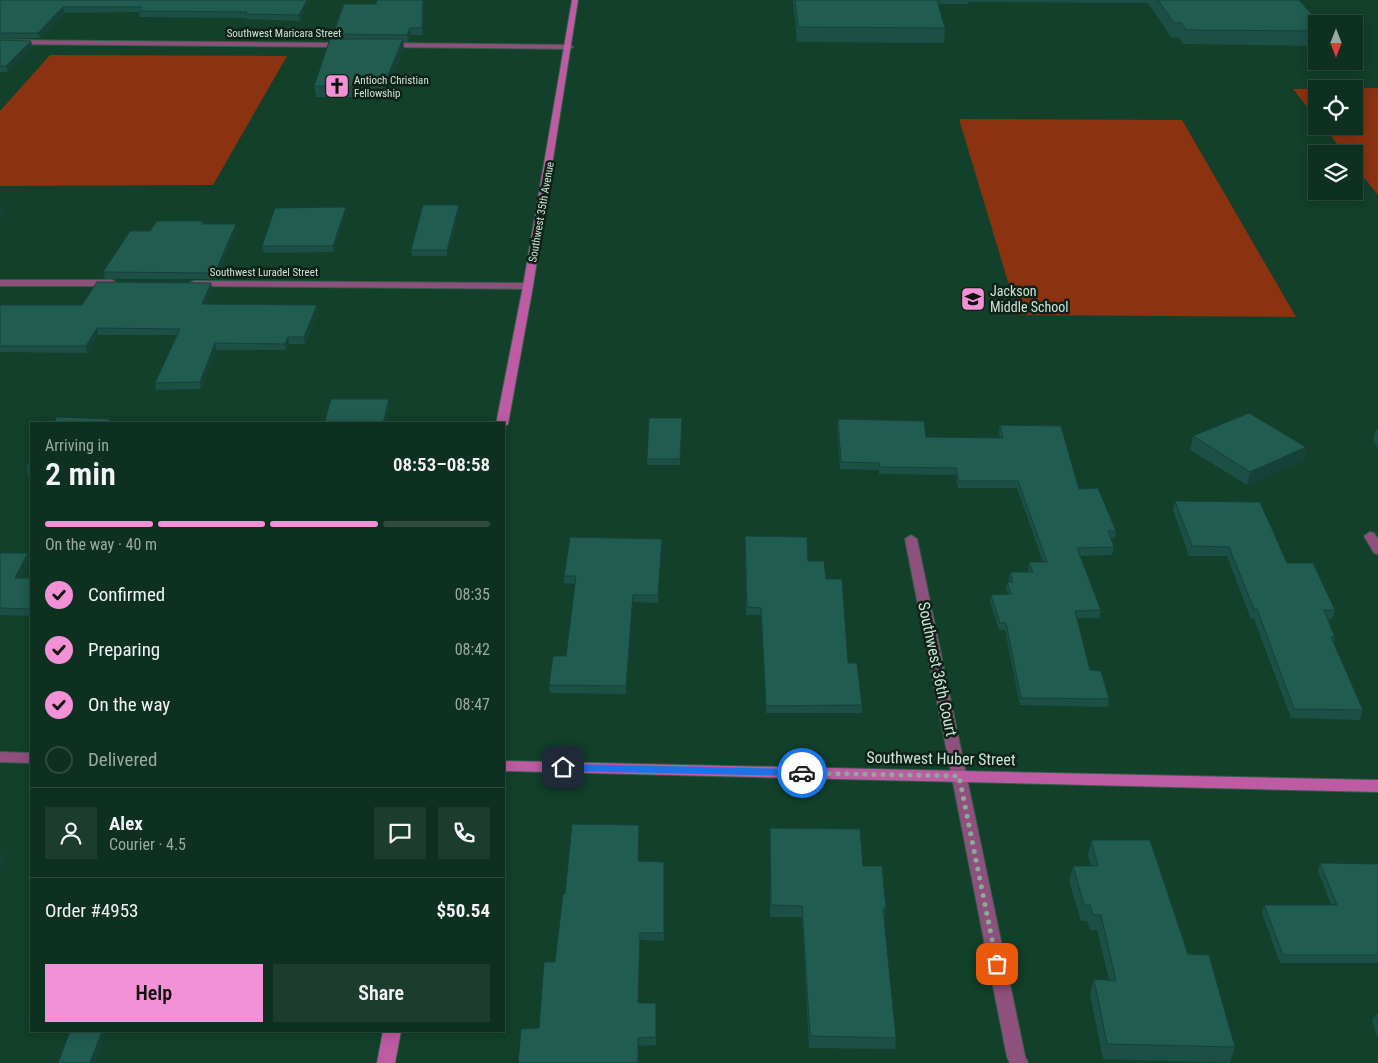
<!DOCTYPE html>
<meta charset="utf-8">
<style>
:root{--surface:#0e3020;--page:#1c3c2d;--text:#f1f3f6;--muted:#9ba9a5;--line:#2e4b3e;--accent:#f391d6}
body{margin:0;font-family:"Roboto Condensed",sans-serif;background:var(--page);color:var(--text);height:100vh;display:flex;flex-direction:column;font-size:19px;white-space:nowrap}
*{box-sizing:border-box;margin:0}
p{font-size:16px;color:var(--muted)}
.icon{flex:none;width:28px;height:28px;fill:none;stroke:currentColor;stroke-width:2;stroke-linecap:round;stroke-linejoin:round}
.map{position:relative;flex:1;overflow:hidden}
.drawer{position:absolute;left:30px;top:422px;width:475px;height:610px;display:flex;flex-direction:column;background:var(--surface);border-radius:0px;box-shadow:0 2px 12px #0003,0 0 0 1px var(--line)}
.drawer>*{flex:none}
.needle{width:32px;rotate:180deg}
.controls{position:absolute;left:1308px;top:15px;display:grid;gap:10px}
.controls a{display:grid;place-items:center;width:55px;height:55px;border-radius:0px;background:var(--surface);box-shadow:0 2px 12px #0003,0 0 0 1px var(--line);font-size:25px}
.pin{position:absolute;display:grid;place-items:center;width:42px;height:42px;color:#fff;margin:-21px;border-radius:10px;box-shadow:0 2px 8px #0006}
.courier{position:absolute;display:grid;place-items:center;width:50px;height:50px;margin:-25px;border:4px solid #1a73e8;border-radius:50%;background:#fff;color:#222;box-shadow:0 1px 6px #0007}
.headline em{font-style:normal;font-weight:600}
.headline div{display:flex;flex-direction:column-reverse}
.headline{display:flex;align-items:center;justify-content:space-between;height:85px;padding:0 15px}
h1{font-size:32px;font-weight:600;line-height:38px}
.bar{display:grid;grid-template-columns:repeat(4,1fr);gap:8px 5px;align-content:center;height:60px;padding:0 15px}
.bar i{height:6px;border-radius:4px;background:var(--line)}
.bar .selected{background:var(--accent)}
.bar p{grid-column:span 4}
.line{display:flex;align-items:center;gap:12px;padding:0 15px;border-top:1px solid var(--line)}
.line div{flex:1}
.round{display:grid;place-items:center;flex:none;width:52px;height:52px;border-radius:0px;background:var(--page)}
ol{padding:0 15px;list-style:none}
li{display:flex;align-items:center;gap:15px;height:55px}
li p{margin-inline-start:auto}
li .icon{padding:5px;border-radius:50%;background:var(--accent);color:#111;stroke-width:4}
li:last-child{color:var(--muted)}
li i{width:28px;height:28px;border:2px solid var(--line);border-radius:50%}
.button{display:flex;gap:10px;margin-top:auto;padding:10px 15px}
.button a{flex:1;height:58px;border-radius:0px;background:var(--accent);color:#111;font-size:20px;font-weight:600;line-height:58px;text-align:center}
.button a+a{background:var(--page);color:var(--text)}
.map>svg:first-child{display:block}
.green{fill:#8b3211}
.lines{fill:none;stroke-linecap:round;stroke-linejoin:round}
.street-casing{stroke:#335d49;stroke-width:2}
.secondary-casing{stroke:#335d49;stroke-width:2}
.street{fill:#8e507c;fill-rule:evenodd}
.secondary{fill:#bd5ba3;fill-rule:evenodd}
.wall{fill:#1c4f46}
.shaded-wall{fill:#174039}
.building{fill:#215c51;stroke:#174039}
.route{fill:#1a73e8}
.done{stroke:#8baa99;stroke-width:5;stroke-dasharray:0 9}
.labels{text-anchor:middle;stroke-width:5;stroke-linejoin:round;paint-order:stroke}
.far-street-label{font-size:11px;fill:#cce3d5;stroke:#0f2218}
.far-poi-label{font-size:11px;fill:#cce3d5;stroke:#0f2218;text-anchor:start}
.poi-label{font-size:14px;fill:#cce3d5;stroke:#0f2218;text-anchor:start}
.near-street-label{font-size:16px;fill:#cce3d5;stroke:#0f2218}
</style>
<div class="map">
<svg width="1378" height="1063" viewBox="0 0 1378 1063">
<rect width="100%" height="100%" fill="#12402a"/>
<g class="green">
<path d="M50 55 287 56 213 185 0 186V111Z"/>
<path d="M1378 88V195L1354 165V154H1345L1323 126H1354V89H1316V118L1293 89Z"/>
<path d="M959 119 1182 120 1296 317 1018 315Z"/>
</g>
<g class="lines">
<defs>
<g id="street">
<path d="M0 40 345 43 349 45 345 47 0 44Z"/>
<path d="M384 43 569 45 573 47 569 49 387 47 383 45Z"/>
<path d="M0 280H112L117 283 112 286H0Z"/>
<path d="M195 281 528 283 533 286 528 289 191 286V282Z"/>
<path d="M1370 532 1374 533 1378 539V554L1374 553 1364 536Z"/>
<path d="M911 535 917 539 1025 1056 1028 1063H1010L1007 1057 905 539Z"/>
<path d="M0 752 31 753V763L0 762Z"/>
</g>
<g id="secondary">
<path d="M572 0H578L533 286 508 424 504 427V424H496L523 286Z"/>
<path d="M504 761 1378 780V792L504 771Z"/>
<path d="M383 1031H401L395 1063H377Z"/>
</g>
</defs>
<use href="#street" class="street-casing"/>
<use href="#secondary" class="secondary-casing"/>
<use href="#street" class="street"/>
<use href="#secondary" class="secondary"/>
</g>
<g class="wall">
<path d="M0 0H310L300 21 246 19V18L140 17 139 12 64 13 40 38 0 39Z"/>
<path d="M424 0 423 35H411L408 42H403L404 49 384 97H316L314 86 334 39 333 34 376 4Z"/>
<path d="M793 0H1299L1316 24V46L1183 44 1179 38 1171 37 1148 3 968 2V4H938L945 28 944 43 797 42Z"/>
<path d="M0 40 31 41 32 46 8 72H0Z"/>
<path d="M459 205V211L447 256H412L411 250Z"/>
<path d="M347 213 334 252 264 253 262 246Z"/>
<path d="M203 221 204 224H236L237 230 216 279H105L103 272 150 231Z"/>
<path d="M211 283 212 289 206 304 318 311 305 344H289L286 350H216L201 389 156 390 155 383 177 335H98L87 353 0 352V305H82Z"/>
<path d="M682 418 680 465H647V459Z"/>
<path d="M838 419 926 437 1000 438 999 432 1000 425 1079 489 1116 531 1115 538H1110L1114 547 1112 555 1080 556 1101 610 1099 618H1077L1090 670 1109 699 1108 707 1020 705 1005 630H999L990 602 991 595 1008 594 1006 589 1007 582H1010L1009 580 1010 572H1029L1028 570 1029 562H1043L1017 488H958L956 475 879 474V470L840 469 837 426Z"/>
<path d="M1376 429H1378V449L1373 440Z"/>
<path d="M1193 436 1306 447 1303 461 1247 485 1190 450Z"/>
<path d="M31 459V475H28L26 468Z"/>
<path d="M1175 501 1287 563 1335 610 1332 619H1328L1335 637 1334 643 1363 710 1360 720 1291 718 1254 619H1251L1227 556H1189L1173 510Z"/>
<path d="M662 539 658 603 633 602 626 694 550 693 549 685 566 656 575 584 564 583V576Z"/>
<path d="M745 543 808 561 826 579 848 663 862 705V713H766L761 615H746Z"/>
<path d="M0 553H28L31 560 21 578H31V616L0 615Z"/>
<path d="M770 828 863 866 886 908 884 919 896 1038 895 1049 809 1048 802 917H770Z"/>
<path d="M639 832 638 861 664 862V941L640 940 638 1003H656V1045L638 1046V1063H518L539 1028 555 962 565 894Z"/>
<path d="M1091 840 1188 954 1235 1047 1230 1063 1103 1059 1090 994 1094 979 1109 980 1097 930H1090L1087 921H1081L1069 881 1073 866H1091L1088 856Z"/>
<path d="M1320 863 1378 864V963H1280L1262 913 1264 905H1331L1318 871Z"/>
<path d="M31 1013V1030L28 1022Z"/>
<path d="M1375 1014H1378V1038L1372 1021Z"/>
</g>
<g class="shaded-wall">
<path d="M307 0H310L300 21 299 15Z"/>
<path d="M423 0H424L423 35 422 28Z"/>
<path d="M63 7 64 13 40 38 38 33Z"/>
<path d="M410 28 411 35 408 42 407 35Z"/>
<path d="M403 39 404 49 384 97 383 87Z"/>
<path d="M31 41 32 46 8 72 6 66Z"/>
<path d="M1 204 4 216 0 221V205Z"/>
<path d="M459 205V211L447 256V250Z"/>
<path d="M346 207 347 213 334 252 333 246Z"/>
<path d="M236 224 237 230 216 279 215 273Z"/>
<path d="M211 283 212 289 203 311 202 304Z"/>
<path d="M317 305 318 311 305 344 304 337Z"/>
<path d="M97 328 98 335 87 353 86 346Z"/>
<path d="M288 337 289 344 286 350 285 344Z"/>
<path d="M215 343 216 350 201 389 200 382Z"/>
<path d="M389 399 390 406 385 424H383Z"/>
<path d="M110 419 111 424H107Z"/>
<path d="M1306 447 1303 461 1247 485 1250 472Z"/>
<path d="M662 539V546L658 603V595Z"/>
<path d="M28 553 31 560 17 585 15 578Z"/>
<path d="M633 595V602L626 694V686Z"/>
<path d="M31 605V616L29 609Z"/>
<path d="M3 850 6 858 0 871V856Z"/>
<path d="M102 1031H107L96 1063H90Z"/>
</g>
<g class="building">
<path d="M0 0H307L299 15 245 14 247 12 139 11 142 7H63L38 33H0Z"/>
<path d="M377 0H423L422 28H410L407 35 333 34 344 4H376Z"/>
<path d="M795 0H937L945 28 798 27Z"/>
<path d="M1158 0H1299L1320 24H1316V31L1186 30 1182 23H1174Z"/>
<path d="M330 39H403L383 87 314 86Z"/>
<path d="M0 40 31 41 6 66H0Z"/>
<path d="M423 205H459L447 250H411Z"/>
<path d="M346 207 333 246H262L275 208Z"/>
<path d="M157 221H203L202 224H236L215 273 103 272 130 231H150Z"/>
<path d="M97 282 211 283 202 304 317 305 304 337H288L285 344 215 343 200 382 155 383 180 329 97 328 86 346H0V305H82Z"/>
<path d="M331 399H389L383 424H324Z"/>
<path d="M1249 413 1306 447 1250 472 1193 436Z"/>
<path d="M57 417 110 419 107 424H53Z"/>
<path d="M649 418H682L680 459H647Z"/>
<path d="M838 419 924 421 926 437 1003 438 1000 425 1061 426 1079 489 1098 488 1116 531H1108L1114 547 1077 548 1101 610 1075 611 1090 670 1101 671 1109 699 1021 698 1006 623H1000L991 595 1011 594 1007 582H1013L1010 572H1033L1029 562H1047L1018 481H959L956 468 880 467 879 463 841 462Z"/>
<path d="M31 459V468H26Z"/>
<path d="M1175 501 1260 502 1287 563H1313L1335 610H1324L1335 637H1331L1363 710 1294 709 1257 609H1254L1229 547 1192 546Z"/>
<path d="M745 536 807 537 808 561H824L826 579H842L848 663H857L862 705 766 706 761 608 747 607Z"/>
<path d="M570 537 662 539 658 595H633L626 686 549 685 553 656H566L576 576H564Z"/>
<path d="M0 553H28L15 578H31V605L29 609 0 608Z"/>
<path d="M572 824 639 825 638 861 664 862V933H640L638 1003H656V1037L638 1038V1063H518L521 1029 539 1028 544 962H555L563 894H565Z"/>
<path d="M770 828 860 829 863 866H882L886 908H883L896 1038 810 1036 802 906 771 905Z"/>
<path d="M1091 840H1150L1188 954 1209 955 1235 1047 1107 1044 1094 979 1116 981 1101 915H1093L1090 905H1084L1073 866H1098Z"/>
<path d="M1320 863 1378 864V955H1283L1264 905H1337Z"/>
<path d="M31 1013V1022H28Z"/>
<path d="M1375 1014H1378V1021Z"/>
<path d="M70 1031H102L90 1063H58Z"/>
</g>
<path class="route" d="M563 764 802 769 807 773 802 776 563 771 558 767Z"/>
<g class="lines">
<path class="done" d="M802 773 959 776 997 964"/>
</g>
<defs>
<symbol id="church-square" viewBox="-11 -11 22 22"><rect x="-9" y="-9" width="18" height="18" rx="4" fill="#f391d6" stroke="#0f2218"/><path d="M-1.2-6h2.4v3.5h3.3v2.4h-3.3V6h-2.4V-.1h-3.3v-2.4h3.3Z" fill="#111"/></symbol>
<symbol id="school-square" viewBox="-11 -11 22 22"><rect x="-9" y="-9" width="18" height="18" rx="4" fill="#f391d6" stroke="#0f2218"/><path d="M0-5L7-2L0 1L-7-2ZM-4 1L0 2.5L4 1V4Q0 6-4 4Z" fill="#111"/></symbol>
</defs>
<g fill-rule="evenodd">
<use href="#church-square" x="323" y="72" width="28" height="28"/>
<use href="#school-square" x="959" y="285" width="28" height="28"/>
</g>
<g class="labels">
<g class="far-street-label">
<text x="284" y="37">Southwest Maricara Street</text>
<text transform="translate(541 212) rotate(-80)" y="4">Southwest 35th Avenue</text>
<text x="264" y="276">Southwest Luradel Street</text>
</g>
<g class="far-poi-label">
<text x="354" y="84">Antioch Christian<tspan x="354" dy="13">Fellowship</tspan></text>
</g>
<g class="poi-label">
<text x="990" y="296">Jackson<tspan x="990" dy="16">Middle School</tspan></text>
</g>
<g class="near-street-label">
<text transform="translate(938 669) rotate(78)" y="6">Southwest 36th Court</text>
<text transform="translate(941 758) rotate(1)" y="6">Southwest Huber Street</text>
</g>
</g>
</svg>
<div class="controls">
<a><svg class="needle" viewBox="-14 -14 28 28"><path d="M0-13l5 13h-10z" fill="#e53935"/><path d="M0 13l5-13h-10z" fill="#9ba9a5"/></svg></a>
<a><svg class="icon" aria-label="locate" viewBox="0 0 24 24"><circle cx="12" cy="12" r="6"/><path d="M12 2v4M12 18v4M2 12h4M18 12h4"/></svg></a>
<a><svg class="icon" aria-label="layers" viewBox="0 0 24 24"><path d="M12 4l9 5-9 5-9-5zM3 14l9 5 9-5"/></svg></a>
</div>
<div class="pin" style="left:997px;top:964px;background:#ea580c"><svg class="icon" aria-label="bag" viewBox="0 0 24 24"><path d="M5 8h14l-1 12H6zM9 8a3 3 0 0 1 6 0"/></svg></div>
<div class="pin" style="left:563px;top:767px;background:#1f2937"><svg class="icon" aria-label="home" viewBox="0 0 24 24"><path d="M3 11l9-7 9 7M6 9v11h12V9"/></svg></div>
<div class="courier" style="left:802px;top:773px"><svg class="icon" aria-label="car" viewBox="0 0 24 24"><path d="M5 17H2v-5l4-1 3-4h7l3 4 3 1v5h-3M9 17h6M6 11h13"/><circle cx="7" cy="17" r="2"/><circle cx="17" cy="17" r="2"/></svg></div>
<section class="drawer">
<div class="headline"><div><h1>2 min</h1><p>Arriving in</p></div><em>08:53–08:58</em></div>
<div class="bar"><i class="selected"></i><i class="selected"></i><i class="selected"></i><i></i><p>On the way · 40 m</p></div>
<ol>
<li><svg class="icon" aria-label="check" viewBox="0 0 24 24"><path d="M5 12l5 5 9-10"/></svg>Confirmed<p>08:35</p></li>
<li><svg class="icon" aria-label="check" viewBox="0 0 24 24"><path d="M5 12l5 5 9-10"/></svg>Preparing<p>08:42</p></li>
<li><svg class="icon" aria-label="check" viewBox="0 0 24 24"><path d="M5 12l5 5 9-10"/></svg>On the way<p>08:47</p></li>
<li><i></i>Delivered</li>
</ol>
<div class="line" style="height:90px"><a class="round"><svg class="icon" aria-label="person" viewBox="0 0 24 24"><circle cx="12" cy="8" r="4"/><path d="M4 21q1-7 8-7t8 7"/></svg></a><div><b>Alex</b><p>Courier · 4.5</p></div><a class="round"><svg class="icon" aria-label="chat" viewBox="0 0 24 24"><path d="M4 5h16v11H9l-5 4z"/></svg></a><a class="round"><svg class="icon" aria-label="phone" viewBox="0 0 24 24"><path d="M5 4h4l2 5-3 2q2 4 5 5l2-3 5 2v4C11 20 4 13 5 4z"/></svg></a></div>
<div class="line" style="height:65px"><div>Order #4953</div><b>$50.54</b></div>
<div class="button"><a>Help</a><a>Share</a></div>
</section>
</div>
